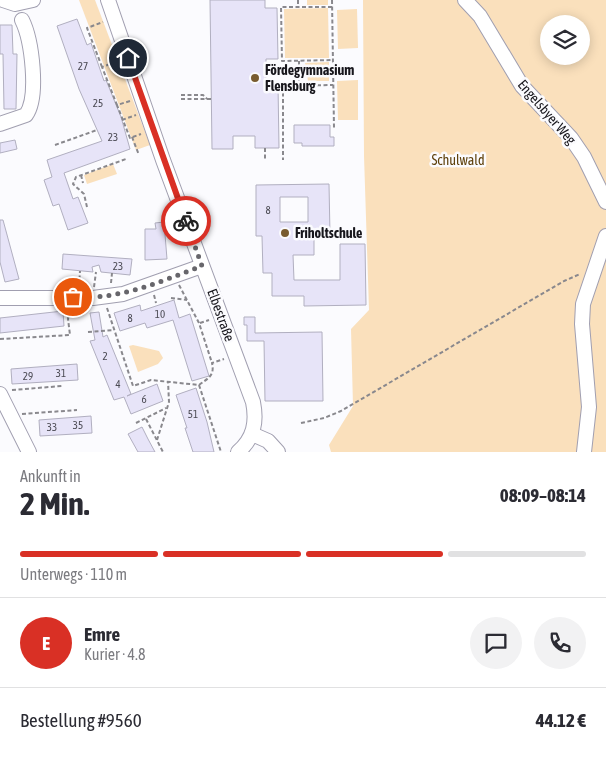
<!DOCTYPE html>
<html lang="de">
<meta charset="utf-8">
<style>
:root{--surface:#fff;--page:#f2f2f3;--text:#2b2b33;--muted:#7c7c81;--line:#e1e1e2;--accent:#d93025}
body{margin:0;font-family:"Asap Condensed",sans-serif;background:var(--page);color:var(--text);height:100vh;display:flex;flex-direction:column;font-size:19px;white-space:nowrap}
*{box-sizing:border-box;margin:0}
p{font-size:16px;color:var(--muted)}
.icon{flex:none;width:28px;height:28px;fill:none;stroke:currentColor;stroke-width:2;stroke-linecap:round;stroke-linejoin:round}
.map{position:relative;height:452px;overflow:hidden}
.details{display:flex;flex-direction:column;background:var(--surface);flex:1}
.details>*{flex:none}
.controls{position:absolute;left:540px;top:15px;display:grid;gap:10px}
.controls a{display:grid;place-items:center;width:50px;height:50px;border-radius:50%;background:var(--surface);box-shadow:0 2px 12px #0003;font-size:25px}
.pin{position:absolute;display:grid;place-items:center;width:42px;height:42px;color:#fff;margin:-21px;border:2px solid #fff;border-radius:50%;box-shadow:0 1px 5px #0007}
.courier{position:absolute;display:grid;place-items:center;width:50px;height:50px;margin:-25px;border:4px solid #d93025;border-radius:50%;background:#fff;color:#222;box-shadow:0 1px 6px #0007}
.head em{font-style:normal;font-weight:700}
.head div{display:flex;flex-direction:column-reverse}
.head{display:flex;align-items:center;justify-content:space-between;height:85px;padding:0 20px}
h1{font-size:32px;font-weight:700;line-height:38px}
.bar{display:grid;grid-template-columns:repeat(4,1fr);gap:8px 5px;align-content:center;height:60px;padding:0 20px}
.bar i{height:6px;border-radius:4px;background:var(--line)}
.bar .on{background:var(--accent)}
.bar p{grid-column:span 4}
.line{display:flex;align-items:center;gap:12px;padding:0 20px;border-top:1px solid var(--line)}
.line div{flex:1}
.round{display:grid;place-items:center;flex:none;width:52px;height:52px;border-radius:26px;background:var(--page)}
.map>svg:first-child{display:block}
.green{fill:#fae0bc;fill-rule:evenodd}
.building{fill:#e7e4f8;stroke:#b1afc0;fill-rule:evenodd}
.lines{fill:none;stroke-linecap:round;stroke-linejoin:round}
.minor-casing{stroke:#a19fb0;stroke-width:16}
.path{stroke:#89888d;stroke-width:2;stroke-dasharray:4 2.5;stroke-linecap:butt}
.minor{stroke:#fff;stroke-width:14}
.done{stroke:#67666b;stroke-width:5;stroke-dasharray:0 9}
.route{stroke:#d93025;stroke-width:6}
.poi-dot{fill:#795c30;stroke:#fbfbfe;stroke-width:2}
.labels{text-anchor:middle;stroke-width:5;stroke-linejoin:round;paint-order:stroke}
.number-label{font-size:11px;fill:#4b4a53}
.poi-label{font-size:14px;font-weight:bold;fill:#17161c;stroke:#fbfbfe;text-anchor:start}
.street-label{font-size:14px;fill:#17161c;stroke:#fbfbfe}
.park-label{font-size:14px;fill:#5f420d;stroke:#fbfbfe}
</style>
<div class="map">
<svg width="606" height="452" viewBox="0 0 606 452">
<rect width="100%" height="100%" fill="#fbfbfe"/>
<g class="green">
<path d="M79 0H95L150 145 136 150Z"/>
<rect x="307" y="0" width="21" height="5"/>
<path d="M363 0H606V452H331L329 445 353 406 351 329 369 310 364 156ZM549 24H581V56H549Z"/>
<path d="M328 8 329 58H285L284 9Z"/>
<path d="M357 9 358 48 338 49 337 10Z"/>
<path d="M329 62V81H308L305 63Z"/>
<path d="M358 80V120H338L337 81Z"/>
<path d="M113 164 117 174 87 184 84 175Z"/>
<path d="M133 345 159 351 163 358 158 364 138 372 129 346Z"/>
</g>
<g class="building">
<path d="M210 0H265V8H277L278 59H266V85H278L279 148H255V136H233V149H212Z"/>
<path d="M77 19 87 45 91 43 104 81 106 80 121 117 130 149 64 173 73 199 78 197 88 223 68 230 59 204 53 206 44 180 52 177 47 160 102 141 79 89 57 26Z"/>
<path d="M0 25H12L13 54H17L16 109H4L3 54H0Z"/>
<path d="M294 125H330V137H334V146H302V143H294Z"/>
<path d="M15 140 17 149 0 153V143Z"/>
<path d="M329 184 330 235H314V255H293L294 280H340V244H365L366 305 304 306V296H272V273H263L262 236H256V185ZM280 197H308V222H280Z"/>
<path d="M0 220H3L19 279 5 282 0 262Z"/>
<path d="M164 222 167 259 145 260V229H156L155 223Z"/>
<path d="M63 254 132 259 130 275 101 272 99 265 92 267 93 272 62 269Z"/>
<path d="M174 300 179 318 190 314 209 376 192 381 173 320 147 328 145 323 120 331 114 313 140 305 141 311Z"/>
<path d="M63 311 64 326 0 333V318Z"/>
<path d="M99 312 103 337 107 335 131 394 127 396 157 384 163 401 131 414 124 397 114 400 90 341 95 340 90 313Z"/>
<path d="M244 317H255V333L322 332 323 401H265L264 341H247V325H244Z"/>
<path d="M77 364 78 380 12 384 11 369Z"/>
<path d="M196 388 207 422 214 452H193L185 428H187L176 395Z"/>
<path d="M91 416 92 433 40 436 39 420Z"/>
<path d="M142 427 148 439 155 452H138L128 434Z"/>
</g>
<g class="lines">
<defs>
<g id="minor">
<path d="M3 0 15 4 33 0"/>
<path d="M108 0 163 160 253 402C257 422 254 438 238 452"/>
<path d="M465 0 480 16 522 86 571 138 584 157 606 202"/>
<path d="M0 124 26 115C39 97 32 40 22 20"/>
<path d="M0 298H93L123 294 202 266"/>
<path d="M0 394 29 452"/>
<path d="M252 434 268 441 278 452"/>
<path d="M584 452 589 407 582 324 583 304 606 236"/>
</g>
</defs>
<use href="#minor" class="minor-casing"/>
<g class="path">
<path d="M298 0V7"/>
<path d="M332 0 334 128"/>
<path d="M332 7H281L282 61 333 60"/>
<path d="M299 61V85"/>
<path d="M116 62 102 67 117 105"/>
<path d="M102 67 87 28 103 22"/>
<path d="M278 86 333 85"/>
<path d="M283 86V160"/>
<path d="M181 95H203L207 99"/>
<path d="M181 99H211"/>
<path d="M130 101 117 105 130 138 141 134"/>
<path d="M122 120 136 115"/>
<path d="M132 137 139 155"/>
<path d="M55 145 97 130"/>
<path d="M265 148V160"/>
<path d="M81 175 83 183"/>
<path d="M87 207 84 194 73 184 76 177 126 159"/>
<path d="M111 283 112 273"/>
<path d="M179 285 199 323 212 363"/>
<path d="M79 286 80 271"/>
<path d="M94 287 96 272"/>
<path d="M154 295 156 303"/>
<path d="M171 298 187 300"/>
<path d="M107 308 133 386 151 380 199 385C208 378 215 376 212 363L224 359"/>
<path d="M200 323 209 320"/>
<path d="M88 332 114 330"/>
<path d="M0 339 70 335 68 319 70 310"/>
<path d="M199 385 221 452"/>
<path d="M12 390 62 386"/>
<path d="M22 414 77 410"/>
<path d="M146 419 163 452"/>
<path d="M136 423 166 408"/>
<path d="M301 423 324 418 341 411 564 281 580 274"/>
<path d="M157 440 169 402 168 381"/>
</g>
<use href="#minor" class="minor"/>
</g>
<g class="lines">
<path class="done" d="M73 297C120 300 159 282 202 266L186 221"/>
<path class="route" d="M128 58 186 221"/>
</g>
<g class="poi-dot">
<circle cx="255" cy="78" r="5"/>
<circle cx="285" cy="233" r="5"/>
</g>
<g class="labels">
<g class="number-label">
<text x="83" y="70">27</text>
<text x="98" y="107">25</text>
<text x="113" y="141">23</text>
<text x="268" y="214">8</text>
<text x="118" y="270">23</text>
<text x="160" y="318">10</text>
<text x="130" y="322">8</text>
<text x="105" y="360">2</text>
<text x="61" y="377">31</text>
<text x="28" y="380">29</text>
<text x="118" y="388">4</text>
<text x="144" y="403">6</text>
<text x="193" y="418">51</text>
<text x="78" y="429">35</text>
<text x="52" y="431">33</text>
</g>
<g class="poi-label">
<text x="265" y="75">Fördegymnasium<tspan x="265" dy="16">Flensburg</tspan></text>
<text x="295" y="238">Friholtschule</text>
</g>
<g class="street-label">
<text transform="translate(547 112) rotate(49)" y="5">Engelsbyer Weg</text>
<text transform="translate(221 315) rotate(70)" y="5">Elbestraße</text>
</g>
<g class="park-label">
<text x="458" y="165">Schulwald</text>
</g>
</g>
</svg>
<div class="controls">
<a><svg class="icon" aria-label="layers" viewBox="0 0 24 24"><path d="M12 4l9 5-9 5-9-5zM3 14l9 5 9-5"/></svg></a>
</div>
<div class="pin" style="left:73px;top:297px;background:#ea580c"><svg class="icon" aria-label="bag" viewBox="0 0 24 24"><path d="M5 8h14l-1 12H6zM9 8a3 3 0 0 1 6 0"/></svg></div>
<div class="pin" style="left:128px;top:58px;background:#1f2937"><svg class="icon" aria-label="home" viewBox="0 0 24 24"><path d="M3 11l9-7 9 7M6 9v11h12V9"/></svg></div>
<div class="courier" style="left:186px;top:221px"><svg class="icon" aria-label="bike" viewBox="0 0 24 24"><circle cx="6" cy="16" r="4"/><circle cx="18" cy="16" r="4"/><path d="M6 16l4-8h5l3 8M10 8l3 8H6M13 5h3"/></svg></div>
</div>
<section class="details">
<div class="head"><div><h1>2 Min.</h1><p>Ankunft in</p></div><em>08:09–08:14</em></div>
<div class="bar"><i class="on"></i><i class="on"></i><i class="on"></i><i></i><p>Unterwegs · 110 m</p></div>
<div class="line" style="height:90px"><b class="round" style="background:var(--accent);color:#fff">E</b><div><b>Emre</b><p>Kurier · 4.8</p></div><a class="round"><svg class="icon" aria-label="chat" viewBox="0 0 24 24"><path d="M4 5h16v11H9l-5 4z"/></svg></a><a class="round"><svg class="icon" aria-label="phone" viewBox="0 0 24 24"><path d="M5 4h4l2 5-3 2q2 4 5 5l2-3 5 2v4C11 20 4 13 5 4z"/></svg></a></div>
<div class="line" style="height:65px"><div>Bestellung #9560</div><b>44.12 €</b></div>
</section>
